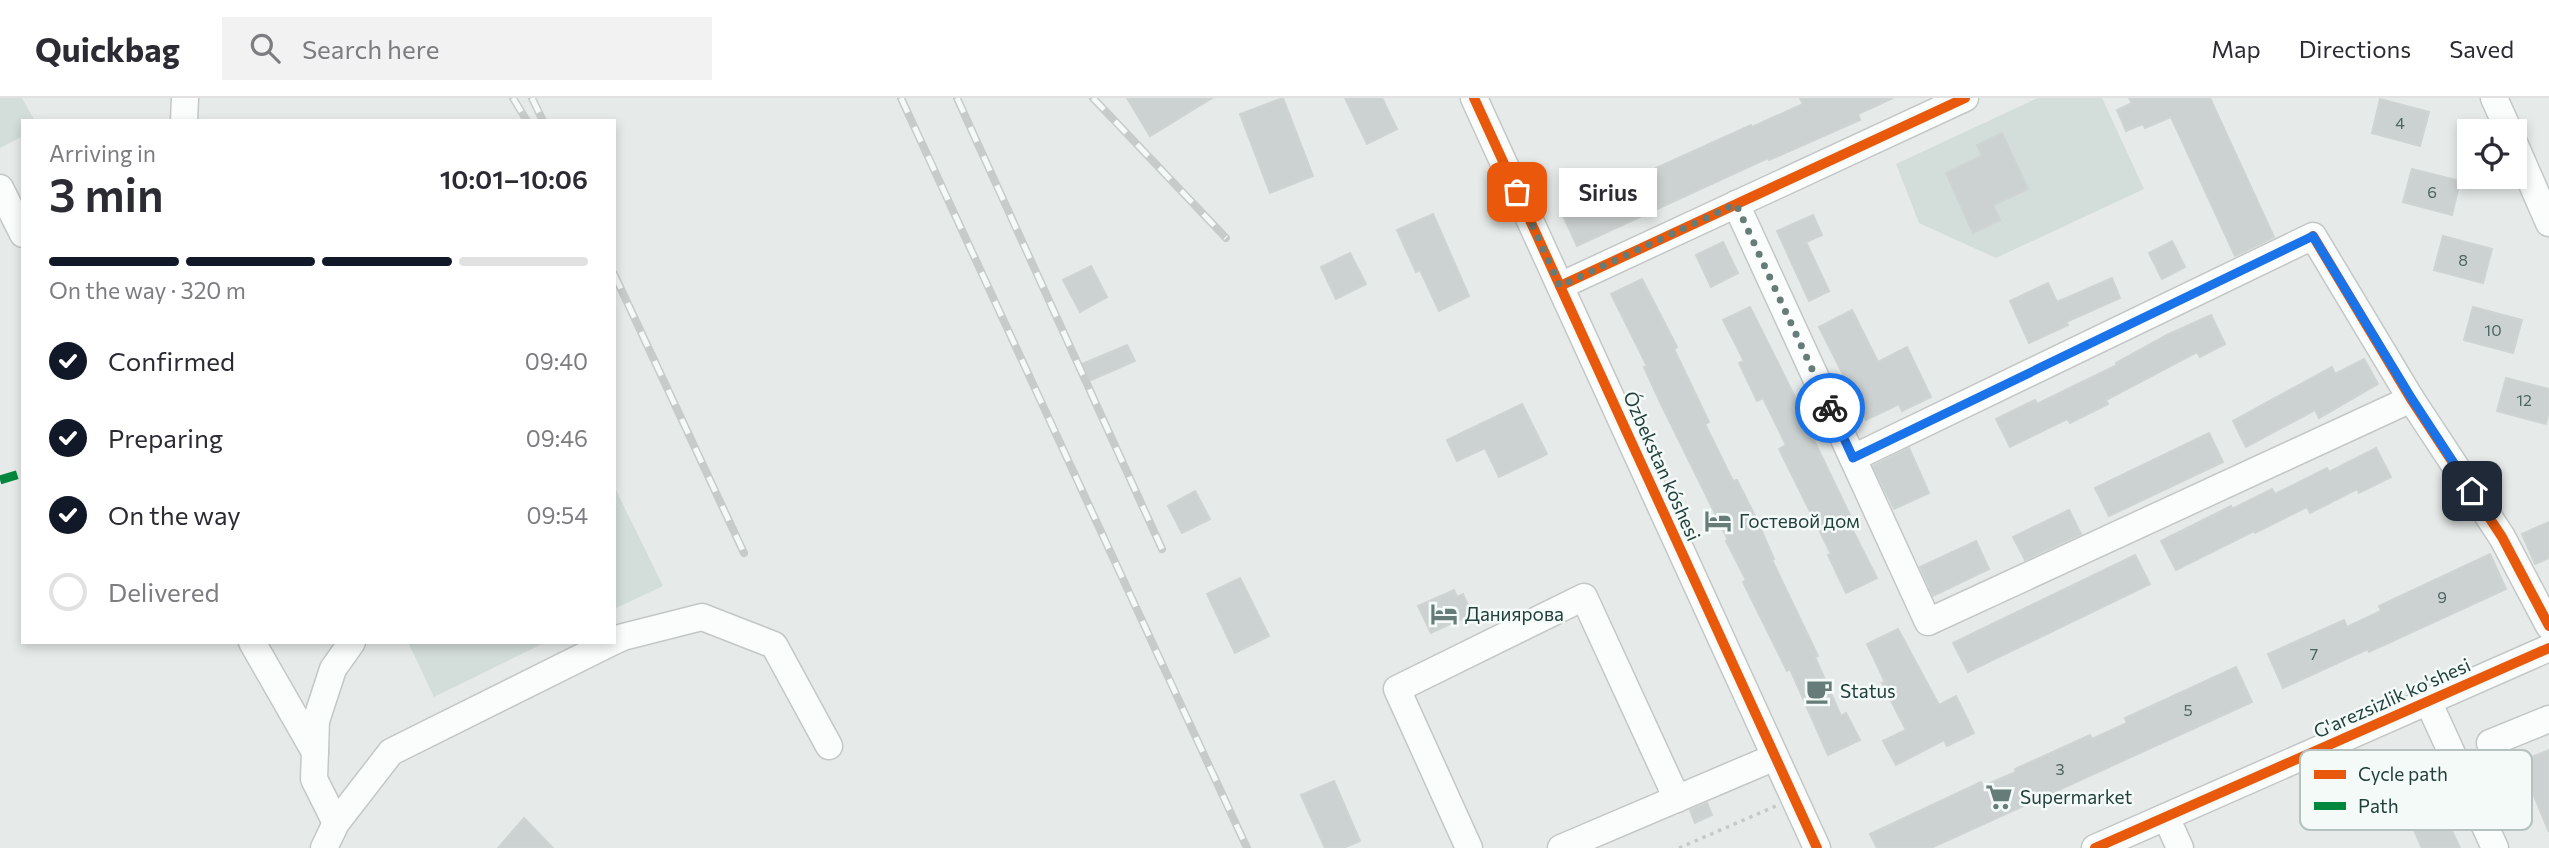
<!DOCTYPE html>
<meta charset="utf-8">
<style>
:root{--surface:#fff;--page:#f2f2f3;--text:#2b2b33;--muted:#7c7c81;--line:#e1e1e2;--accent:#111827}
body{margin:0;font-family:Commissioner,sans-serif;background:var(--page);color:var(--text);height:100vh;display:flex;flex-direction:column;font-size:26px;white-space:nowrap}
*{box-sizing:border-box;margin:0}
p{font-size:23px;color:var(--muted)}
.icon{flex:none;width:38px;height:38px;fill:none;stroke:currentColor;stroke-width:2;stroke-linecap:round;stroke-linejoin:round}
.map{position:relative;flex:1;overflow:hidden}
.side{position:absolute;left:21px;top:21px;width:595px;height:525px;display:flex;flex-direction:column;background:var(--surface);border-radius:0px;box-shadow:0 4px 10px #0003}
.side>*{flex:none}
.buttons{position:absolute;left:2457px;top:21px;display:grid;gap:14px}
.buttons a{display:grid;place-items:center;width:70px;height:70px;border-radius:0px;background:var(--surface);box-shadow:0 4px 10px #0003;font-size:35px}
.pin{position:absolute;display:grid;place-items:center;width:60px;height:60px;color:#fff;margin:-30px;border-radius:14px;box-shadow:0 4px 10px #0006}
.courier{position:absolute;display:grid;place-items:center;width:70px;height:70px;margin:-35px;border:5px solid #1a73e8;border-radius:50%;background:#fff;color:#222;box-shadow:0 2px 9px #0007}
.bubble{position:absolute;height:49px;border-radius:0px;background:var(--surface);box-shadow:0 4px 10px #0003;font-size:23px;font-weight:600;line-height:49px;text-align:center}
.summary em{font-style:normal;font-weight:600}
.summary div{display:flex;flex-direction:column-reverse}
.summary{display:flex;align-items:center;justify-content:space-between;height:119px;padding:0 28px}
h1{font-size:46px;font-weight:600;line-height:52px}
.bar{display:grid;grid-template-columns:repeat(4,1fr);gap:10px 7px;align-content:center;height:84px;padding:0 28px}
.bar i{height:9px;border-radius:5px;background:var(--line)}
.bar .selected{background:var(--accent)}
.bar p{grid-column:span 4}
ol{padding:0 28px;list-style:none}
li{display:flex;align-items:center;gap:21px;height:77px}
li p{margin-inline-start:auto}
li .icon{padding:7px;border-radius:50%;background:var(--accent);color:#fff;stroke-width:4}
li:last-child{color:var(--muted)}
li i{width:38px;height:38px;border:4px solid var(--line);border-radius:50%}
header{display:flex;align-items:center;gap:42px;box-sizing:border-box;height:98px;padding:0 35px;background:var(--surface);border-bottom:2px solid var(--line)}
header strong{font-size:33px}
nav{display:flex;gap:38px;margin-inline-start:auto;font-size:24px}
.search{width:490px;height:63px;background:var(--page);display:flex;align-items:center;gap:18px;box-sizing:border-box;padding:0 24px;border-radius:0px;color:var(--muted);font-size:26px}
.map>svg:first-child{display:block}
.built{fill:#d3ddd9}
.building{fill:#ccd2d1;stroke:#ced4d2;stroke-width:2}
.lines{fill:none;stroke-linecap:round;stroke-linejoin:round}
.minor-casing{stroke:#c3c8c6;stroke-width:29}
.path{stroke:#c2cbc9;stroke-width:3.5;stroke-dasharray:3.5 5;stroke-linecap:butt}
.minor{stroke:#fbfcfc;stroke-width:26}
.rail-casing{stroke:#c7cccb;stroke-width:8}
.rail{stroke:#f4faf7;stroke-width:5;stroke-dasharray:16;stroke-linecap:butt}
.quiet{stroke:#00873e;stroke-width:9;stroke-dasharray:18 9;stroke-linecap:butt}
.cycleway-casing{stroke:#f4faf7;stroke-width:15}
.cycleway{stroke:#e8590c;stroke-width:10}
.done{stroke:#667c79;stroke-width:7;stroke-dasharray:0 12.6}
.route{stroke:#1a73e8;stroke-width:9}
.labels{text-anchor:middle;stroke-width:5;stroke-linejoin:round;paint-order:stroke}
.number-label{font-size:16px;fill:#4d6562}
.street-label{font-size:19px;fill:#21403c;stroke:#f4faf7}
.poi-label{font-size:19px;fill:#21403c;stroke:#f4faf7;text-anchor:start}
.key{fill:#f4faf7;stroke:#b5c2bf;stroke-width:2}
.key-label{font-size:19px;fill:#21403c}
</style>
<header>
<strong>Quickbag</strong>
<div class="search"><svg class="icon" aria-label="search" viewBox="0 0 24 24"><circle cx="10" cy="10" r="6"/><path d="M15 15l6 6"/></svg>Search here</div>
<nav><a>Map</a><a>Directions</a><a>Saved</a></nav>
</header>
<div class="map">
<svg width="2549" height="750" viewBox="0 0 2549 750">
<rect width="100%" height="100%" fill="#e6ebe9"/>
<g class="built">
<path d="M0 0H22L35 23H23V38L0 50Z"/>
<path d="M2038 0H2102L2144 91 1996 160 1919 125 1896 66Z"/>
<path d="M614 388 663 488 614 511Z"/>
<path d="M408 544H546L434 599Z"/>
</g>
<g class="building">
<path d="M1127 0H1212L1150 38Z"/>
<path d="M1283 0 1313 78 1270 95 1240 16Z"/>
<path d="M1345 0H1382L1397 31 1367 46Z"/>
<path d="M1800 0H1893L1858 16 1860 22 1769 62 1768 60 1577 148 1561 113 1751 27 1752 29 1803 6Z"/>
<path d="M2129 0H2210L2274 139 2235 158 2171 19 2145 30 2143 26 2126 33 2117 12 2132 5Z"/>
<path d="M2380 1 2429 14 2420 48 2372 35Z"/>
<path d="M2002 35 2028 91 1993 107 2000 122 1973 135 1946 75 1982 58 1977 47Z"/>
<path d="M2412 71 2460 83 2452 117 2403 104Z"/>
<path d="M1433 116 1469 198 1439 213 1420 172 1416 174 1397 132Z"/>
<path d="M1813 117 1822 137 1806 144 1829 193 1809 203 1777 133Z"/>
<path d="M2443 138 2492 151 2483 185 2434 172Z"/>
<path d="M2172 143 2185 169 2162 181 2149 155Z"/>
<path d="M1723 144 1738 175 1711 189 1696 157Z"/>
<path d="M1350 155 1366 186 1336 201 1321 169Z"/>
<path d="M1091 168 1107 199 1080 214 1063 182Z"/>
<path d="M2112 180 2120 200 2066 224 2068 227 2029 245 2010 203 2048 185 2057 204Z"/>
<path d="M1642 181 1677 249 1674 251 1709 324 1705 326 1733 383 1737 382 1756 420 1774 461 1772 462 1818 558 1815 559 1841 618 1846 615 1860 642 1828 657 1790 571 1787 573 1743 484 1746 482 1726 443 1728 442 1659 302 1644 269 1647 268 1611 196Z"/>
<path d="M1750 209 1809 327 1807 328 1851 419 1847 421 1877 480 1846 495 1828 457 1831 456 1779 351 1786 347 1763 300 1757 303 1739 265 1744 263 1723 222Z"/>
<path d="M2473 209 2522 222 2513 255 2464 242Z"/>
<path d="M1852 212 1878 264 1907 249 1931 299 1902 313 1899 306 1866 322 1819 229Z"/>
<path d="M2211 217 2225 246 2200 259 2197 254 2106 302 2108 306 2070 325 2067 321 2010 349 1996 321 2035 302 2037 306 2117 267 2116 265 2167 237Z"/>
<path d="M1127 247 1135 263 1089 283 1082 266Z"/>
<path d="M2364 261 2378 286 2319 320 2315 312 2246 349 2233 323 2332 269 2335 276Z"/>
<path d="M2506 280 2549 291V313L2546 326 2497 313Z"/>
<path d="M1522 306 1547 356 1499 379 1485 350 1457 363 1447 342Z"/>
<path d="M2209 335 2223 364 2109 418 2095 390Z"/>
<path d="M1909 350 1929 395 1894 411 1873 368Z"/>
<path d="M2376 350 2391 379 2359 395 2357 391 2310 415 2307 409 2255 435 2254 433 2176 472 2161 443 2231 408 2232 411 2272 391 2275 396 2327 370 2329 374Z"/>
<path d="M1195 393 1210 421 1182 435 1168 408Z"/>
<path d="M2069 412 2081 436 2025 462 2013 439Z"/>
<path d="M2549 424V460L2535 466 2522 436Z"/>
<path d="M1976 443 1989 471 1933 498 1920 469Z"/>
<path d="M2490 456 2506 491 2369 554 2368 551 2283 590 2268 556 2344 522 2347 529 2381 513 2379 508Z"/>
<path d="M2135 457 2150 486 1968 574 1953 545Z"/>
<path d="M1240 480 1269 538 1235 555 1207 496Z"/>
<path d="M1454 492 1457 499 1463 496 1472 516 1431 535 1418 508Z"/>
<path d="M1898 531 1939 607 1956 598 1974 635 1947 648 1944 642 1896 667 1883 643 1906 632 1882 585 1885 584 1867 546Z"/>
<path d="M2236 569 2252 604 1931 750H1877L1870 736 1981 684 1983 688 2016 674 2015 671 2090 637 2092 641 2127 625 2125 620Z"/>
<path d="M2549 652V734L2520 664Z"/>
<path d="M1334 683 1360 743 1343 750H1325L1301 697Z"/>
<path d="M1707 705 1712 717 1695 725 1690 712Z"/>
<path d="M2444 716 2460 750H2422L2413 730Z"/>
<path d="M524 720 553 750H498Z"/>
</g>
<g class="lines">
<defs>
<g id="minor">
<path d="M1474 0 1817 750"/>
<path d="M2494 0 2509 33"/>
<path d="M184 23 185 0"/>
<path d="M2515 47 2549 125"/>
<path d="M0 90 23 136"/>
<path d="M1736 106 1928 524 2411 301"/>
<path d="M1560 188 1965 0"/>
<path d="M1853 360 2313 138 2411 301 2502 439 2549 528"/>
<path d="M614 543 623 539 702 519 774 547 829 648"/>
<path d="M252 544 315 654"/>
<path d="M2428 603 2495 750"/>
<path d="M2490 645 2549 621"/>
<path d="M2166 719 2180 750"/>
<path d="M336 725 314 681 316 623 333 571 352 544"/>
<path d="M324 750 336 725 391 654 612 544"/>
<path d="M1469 750 1397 591 1584 499 1677 701"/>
<path d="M1561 750 1775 659"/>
<path d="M2095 750 2549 550"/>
</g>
</defs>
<use href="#minor" class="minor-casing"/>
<path class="path" d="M1679 750 1776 708"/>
<use href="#minor" class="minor"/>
<defs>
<g id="rail">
<path d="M513 0 527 23"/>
<path d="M532 0 543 23"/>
<path d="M901 0 1247 750"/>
<path d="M957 0 1162 451"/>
<path d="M1093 0 1226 140"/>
<path d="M614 176 744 455"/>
</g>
</defs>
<use href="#rail" class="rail-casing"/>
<use href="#rail" class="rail"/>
<path class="quiet" d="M0 382 23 375"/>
<defs>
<g id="cycleway">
<path d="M1474 0 1817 750"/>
<path d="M2313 138 2411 301 2502 439 2549 528"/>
<path d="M1560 188 1965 0"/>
<path d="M2095 750 2549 550"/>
</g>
</defs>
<use href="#cycleway" class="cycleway-casing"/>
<use href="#cycleway" class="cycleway"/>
</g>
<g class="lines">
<path class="done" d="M1517 94 1560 188 1736 106 1830 310"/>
<path class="route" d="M1830 310 1853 360 2313 138 2412 301 2472 393"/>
</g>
<defs>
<symbol id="hotel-bare" viewBox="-9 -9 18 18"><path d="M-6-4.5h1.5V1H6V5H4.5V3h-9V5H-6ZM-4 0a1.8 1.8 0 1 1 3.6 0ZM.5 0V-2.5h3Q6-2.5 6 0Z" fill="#667c79" stroke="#f4faf7" stroke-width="2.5" paint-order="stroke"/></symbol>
<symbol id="cafe-bare" viewBox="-9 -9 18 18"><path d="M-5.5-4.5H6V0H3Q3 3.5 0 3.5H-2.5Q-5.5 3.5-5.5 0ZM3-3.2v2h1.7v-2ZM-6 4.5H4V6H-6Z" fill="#667c79" stroke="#f4faf7" stroke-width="2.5" paint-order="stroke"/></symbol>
<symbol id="supermarket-bare" viewBox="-9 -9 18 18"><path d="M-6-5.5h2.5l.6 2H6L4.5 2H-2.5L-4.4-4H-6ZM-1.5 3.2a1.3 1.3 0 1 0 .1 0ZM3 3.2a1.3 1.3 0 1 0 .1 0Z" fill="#667c79" stroke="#f4faf7" stroke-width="2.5" paint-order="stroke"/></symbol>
</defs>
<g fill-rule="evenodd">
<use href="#hotel-bare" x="1699" y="404" width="38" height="38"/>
<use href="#hotel-bare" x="1425" y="497" width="38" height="38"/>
<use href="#cafe-bare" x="1800" y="574" width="38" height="38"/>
<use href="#supermarket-bare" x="1980" y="680" width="38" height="38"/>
</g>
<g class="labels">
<g class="number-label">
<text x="2400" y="31">4</text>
<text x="2432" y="100">6</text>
<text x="2463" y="168">8</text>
<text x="2493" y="238">10</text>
<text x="2524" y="308">12</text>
<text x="2442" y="505">9</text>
<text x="2314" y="562">7</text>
<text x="2188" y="618">5</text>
<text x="2060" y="677">3</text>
</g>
<g class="street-label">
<text transform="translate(1662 368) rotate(66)" y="7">Ózbekstan kóshesi</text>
<text transform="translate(2392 600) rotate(-24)" y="7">G'arezsizlik ko'shesi</text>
</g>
<g class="poi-label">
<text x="1739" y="430">Гостевой дом</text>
<text x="1465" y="523">Даниярова</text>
<text x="1840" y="600">Status</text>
<text x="2020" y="706">Supermarket</text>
</g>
</g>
<rect x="2300" y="652" width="232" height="80" rx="10" class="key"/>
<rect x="2314" y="672" width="32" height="9" fill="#e8590c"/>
<rect x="2314" y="704" width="32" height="8" fill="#00873e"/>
<g class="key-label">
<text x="2358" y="683">Cycle path</text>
<text x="2358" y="715">Path</text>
</g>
</svg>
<div class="buttons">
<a><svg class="icon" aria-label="locate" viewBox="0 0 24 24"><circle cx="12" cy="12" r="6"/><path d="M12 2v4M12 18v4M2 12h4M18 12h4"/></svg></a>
</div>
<div class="pin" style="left:1517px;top:94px;background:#ea580c"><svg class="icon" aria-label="bag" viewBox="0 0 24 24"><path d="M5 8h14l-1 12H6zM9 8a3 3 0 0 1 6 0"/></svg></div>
<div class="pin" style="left:2472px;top:393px;background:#1f2937"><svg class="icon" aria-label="home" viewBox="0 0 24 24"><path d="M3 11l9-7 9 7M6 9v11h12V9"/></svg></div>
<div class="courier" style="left:1830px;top:310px"><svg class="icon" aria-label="bike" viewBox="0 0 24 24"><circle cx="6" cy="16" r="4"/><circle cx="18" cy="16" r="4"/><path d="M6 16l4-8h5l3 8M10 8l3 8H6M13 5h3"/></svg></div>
<div class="bubble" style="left:1559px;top:70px;width:98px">Sirius</div>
<section class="side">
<div class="summary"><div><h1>3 min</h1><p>Arriving in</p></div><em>10:01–10:06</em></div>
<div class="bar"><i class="selected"></i><i class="selected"></i><i class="selected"></i><i></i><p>On the way · 320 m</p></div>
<ol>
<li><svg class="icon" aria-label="check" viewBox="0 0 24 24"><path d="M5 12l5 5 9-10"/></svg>Confirmed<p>09:40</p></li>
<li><svg class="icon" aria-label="check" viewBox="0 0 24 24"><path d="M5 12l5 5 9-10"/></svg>Preparing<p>09:46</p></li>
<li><svg class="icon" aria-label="check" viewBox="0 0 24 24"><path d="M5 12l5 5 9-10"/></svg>On the way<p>09:54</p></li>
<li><i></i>Delivered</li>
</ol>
</section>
</div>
